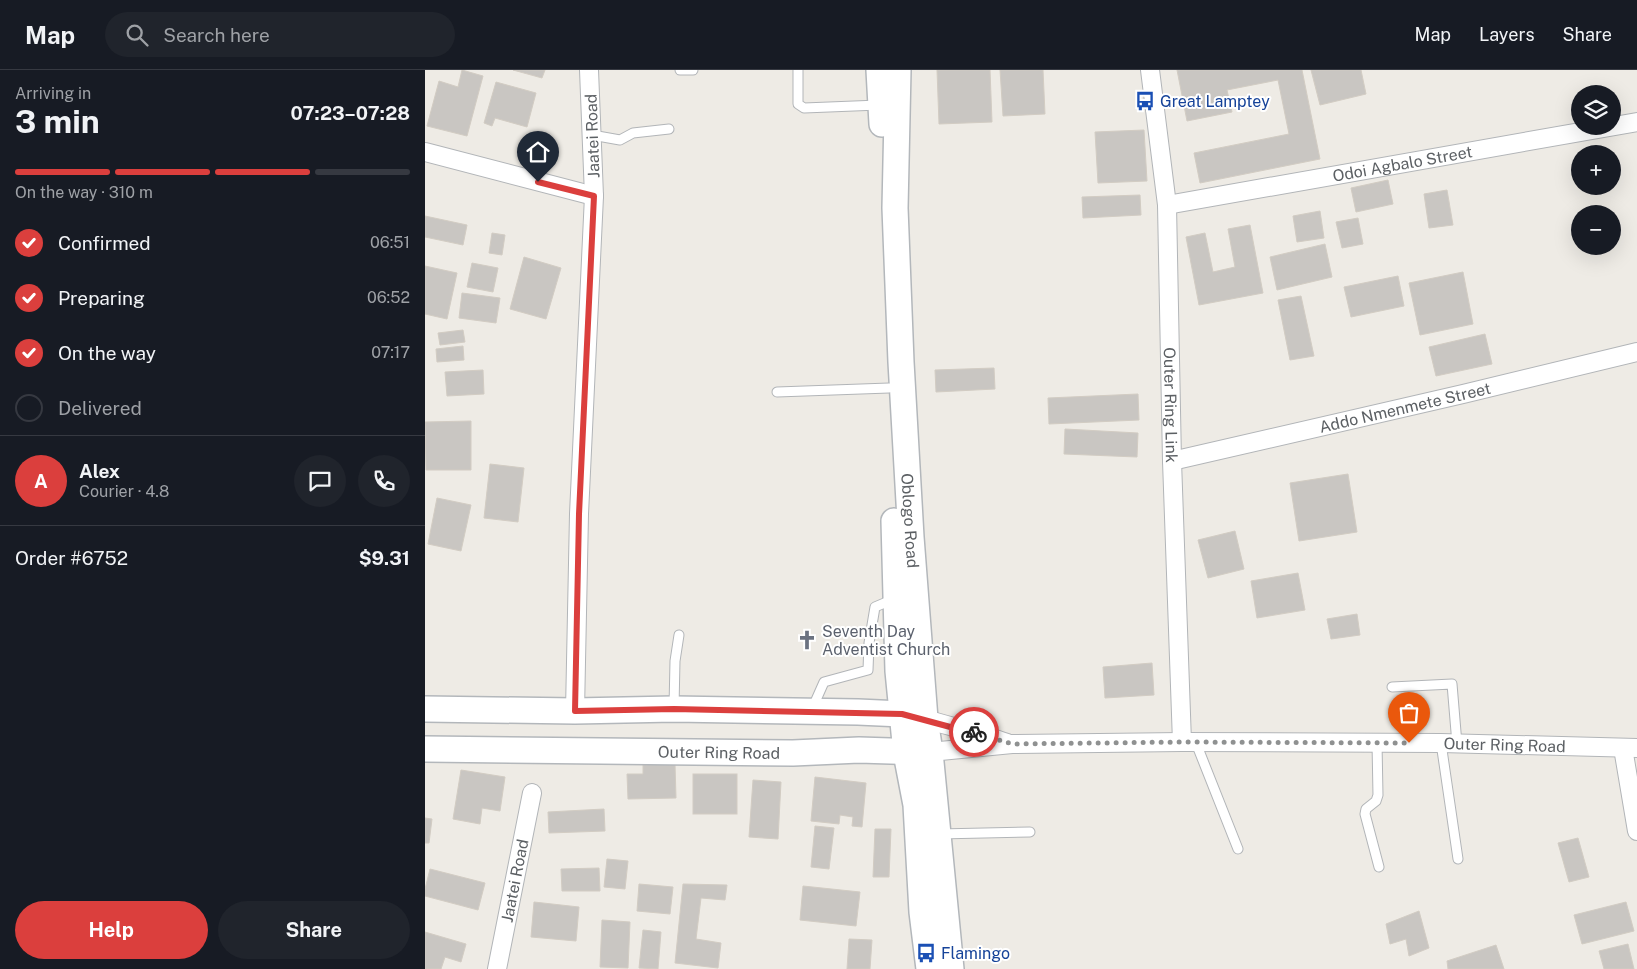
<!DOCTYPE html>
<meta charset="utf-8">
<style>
:root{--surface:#171b24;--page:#20242c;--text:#f1f3f6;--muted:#9ea1a6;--line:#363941;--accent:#db3f3d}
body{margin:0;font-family:"Public Sans",sans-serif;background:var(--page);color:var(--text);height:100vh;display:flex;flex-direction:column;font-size:19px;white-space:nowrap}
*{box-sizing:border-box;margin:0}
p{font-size:16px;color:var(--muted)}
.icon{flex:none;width:28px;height:28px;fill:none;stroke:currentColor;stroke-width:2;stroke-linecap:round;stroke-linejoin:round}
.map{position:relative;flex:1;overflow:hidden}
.details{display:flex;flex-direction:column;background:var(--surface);width:425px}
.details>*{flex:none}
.buttons{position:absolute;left:1146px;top:15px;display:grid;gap:10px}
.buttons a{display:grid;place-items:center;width:50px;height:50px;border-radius:50%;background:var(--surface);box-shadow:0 5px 20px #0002;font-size:25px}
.pin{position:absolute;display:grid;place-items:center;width:42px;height:42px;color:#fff;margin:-51px -21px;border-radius:50% 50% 50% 0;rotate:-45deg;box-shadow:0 0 5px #0007}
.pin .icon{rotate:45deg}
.courier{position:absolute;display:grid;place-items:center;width:50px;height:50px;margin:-25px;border:4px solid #db3f3d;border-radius:50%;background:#fff;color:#222;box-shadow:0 1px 6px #0007}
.headline em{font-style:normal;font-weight:700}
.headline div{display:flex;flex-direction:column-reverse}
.headline{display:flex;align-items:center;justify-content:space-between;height:85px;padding:0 15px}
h1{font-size:32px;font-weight:700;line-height:38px}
.bar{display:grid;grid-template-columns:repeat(4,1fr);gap:8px 5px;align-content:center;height:60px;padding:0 15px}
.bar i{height:6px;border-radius:4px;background:var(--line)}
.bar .on{background:var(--accent)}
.bar p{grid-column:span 4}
.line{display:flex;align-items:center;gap:12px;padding:0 15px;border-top:1px solid var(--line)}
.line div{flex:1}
.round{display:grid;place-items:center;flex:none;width:52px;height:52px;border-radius:26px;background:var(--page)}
ol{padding:0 15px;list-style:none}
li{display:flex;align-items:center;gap:15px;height:55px}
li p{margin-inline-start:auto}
li .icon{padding:5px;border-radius:50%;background:var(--accent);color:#fff;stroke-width:4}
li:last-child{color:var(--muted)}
li i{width:28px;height:28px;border:2px solid var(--line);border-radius:50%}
.action{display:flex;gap:10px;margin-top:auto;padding:10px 15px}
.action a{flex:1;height:58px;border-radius:30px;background:var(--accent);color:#fff;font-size:20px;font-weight:700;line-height:58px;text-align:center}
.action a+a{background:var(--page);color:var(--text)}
header{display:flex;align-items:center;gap:30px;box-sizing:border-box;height:70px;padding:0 25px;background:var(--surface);border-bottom:1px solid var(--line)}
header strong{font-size:24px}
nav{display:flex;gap:28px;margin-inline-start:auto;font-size:18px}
.search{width:350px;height:45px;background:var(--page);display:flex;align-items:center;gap:12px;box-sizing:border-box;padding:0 18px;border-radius:28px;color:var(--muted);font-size:19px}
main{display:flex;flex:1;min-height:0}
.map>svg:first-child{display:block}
.building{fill:#c9c6c2;stroke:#d2ccc3}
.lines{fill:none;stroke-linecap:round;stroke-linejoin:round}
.lane-casing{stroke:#b2b5b8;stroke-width:11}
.street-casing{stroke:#b2b5b8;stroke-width:20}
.secondary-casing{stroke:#b3b7bb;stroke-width:28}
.lane{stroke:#fff;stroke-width:9}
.street{stroke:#fff;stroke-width:18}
.secondary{stroke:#fff;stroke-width:25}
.done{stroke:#8f9191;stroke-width:5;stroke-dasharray:0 9}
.route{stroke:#db3f3d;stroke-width:6}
.labels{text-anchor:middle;stroke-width:4;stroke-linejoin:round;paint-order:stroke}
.transit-label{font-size:16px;fill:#164399;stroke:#fff;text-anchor:start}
.street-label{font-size:16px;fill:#5c6064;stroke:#fff}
.worship-label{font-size:16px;fill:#5b616d;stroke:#fff;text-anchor:start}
</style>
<header>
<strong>Map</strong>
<div class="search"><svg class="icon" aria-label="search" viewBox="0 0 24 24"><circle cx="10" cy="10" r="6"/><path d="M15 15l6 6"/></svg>Search here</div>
<nav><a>Map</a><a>Layers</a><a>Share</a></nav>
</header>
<main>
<section class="details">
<div class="headline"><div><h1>3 min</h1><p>Arriving in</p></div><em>07:23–07:28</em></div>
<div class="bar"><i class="on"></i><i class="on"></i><i class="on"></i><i></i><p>On the way · 310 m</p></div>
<ol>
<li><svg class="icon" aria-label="check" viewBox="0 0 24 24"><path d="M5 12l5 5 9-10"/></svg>Confirmed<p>06:51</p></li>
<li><svg class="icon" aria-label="check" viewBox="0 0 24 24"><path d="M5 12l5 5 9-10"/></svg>Preparing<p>06:52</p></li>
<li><svg class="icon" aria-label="check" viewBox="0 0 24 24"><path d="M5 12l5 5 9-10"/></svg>On the way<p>07:17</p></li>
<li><i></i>Delivered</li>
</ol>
<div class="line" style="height:90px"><b class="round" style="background:var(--accent);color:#fff">A</b><div><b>Alex</b><p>Courier · 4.8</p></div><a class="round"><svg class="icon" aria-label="chat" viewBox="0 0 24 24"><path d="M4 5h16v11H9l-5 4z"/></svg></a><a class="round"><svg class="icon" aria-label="phone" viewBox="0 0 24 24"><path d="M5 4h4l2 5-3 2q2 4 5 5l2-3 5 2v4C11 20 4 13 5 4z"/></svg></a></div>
<div class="line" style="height:65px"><div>Order #6752</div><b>$9.31</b></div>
<div class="action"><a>Help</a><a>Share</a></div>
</section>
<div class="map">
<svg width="1212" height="899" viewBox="0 0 1212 899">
<rect width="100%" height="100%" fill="#eeebe5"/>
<g class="building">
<path d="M37 0 58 6 42 66 2 56 14 11 33 17Z"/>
<path d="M88 0H120L117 8Z"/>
<path d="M512 0H565L567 52 514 54Z"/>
<path d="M575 0H618L620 44 578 46Z"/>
<path d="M752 0H877L895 89 775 113 769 83 864 64 853 10 802 20 807 42 762 51Z"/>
<path d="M886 0H936L941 24 895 35Z"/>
<path d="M71 12 111 23 102 57 70 48 67 56 59 53Z"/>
<path d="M719 60 722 111 673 113 670 62Z"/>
<path d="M963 110 968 134 931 142 926 118Z"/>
<path d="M1022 120 1028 155 1004 158 999 124Z"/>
<path d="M715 125 716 145 658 148 657 127Z"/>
<path d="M895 141 899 168 872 172 868 146Z"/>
<path d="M0 146 42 155 38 175 0 167Z"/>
<path d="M933 148 938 174 917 178 911 152Z"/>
<path d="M825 155 838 223 774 235 761 167 780 163 788 202 810 197 803 159Z"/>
<path d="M67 163 80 165 77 185 64 183Z"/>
<path d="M900 174 907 207 852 220 845 187Z"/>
<path d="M99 187 136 198 121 249 85 239Z"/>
<path d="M47 193 73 198 68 222 42 217Z"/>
<path d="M0 196 32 203 22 249 0 244Z"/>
<path d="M1038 202 1048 254 995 265 984 213Z"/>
<path d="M973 206 979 236 926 247 919 217Z"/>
<path d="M37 223 75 228 71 253 34 248Z"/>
<path d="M876 226 889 286 865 290 853 230Z"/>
<path d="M38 260 40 272 15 275 13 263Z"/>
<path d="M1060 264 1067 294 1011 306 1004 277Z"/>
<path d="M38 276 39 290 12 292 11 279Z"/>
<path d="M569 298 570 319 511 322 510 300Z"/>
<path d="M58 300 59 324 22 326 20 302Z"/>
<path d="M713 324 714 350 624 354 623 328Z"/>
<path d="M46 351V400H1L0 352Z"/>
<path d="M640 359 713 363 712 387 639 384Z"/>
<path d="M65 394 99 398 93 452 59 448Z"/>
<path d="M923 404 932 462 874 471 865 413Z"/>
<path d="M12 428 46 435 36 481 3 474Z"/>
<path d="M810 461 819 499 783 508 773 470Z"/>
<path d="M873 503 880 540 832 548 826 511Z"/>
<path d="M932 544 935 565 906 569 902 549Z"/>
<path d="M727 593 729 625 680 628 678 597Z"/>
<path d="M250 694 251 728 203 729 202 704H218V695Z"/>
<path d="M36 700 80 707 75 741 57 738 55 754 28 749Z"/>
<rect x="268" y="704" width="44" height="40"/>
<path d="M390 707 441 713 437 757 427 756 428 747 415 745 414 754 386 751Z"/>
<path d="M328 710 356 712 353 769 324 767Z"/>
<path d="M179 739 180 761 124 763 123 742Z"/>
<path d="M0 748 7 749 4 773H0Z"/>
<path d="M390 756 409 758 404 799 386 797Z"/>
<path d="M450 759H466L464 807H448Z"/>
<path d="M1153 768 1164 807 1144 812 1133 773Z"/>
<path d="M182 789 203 791 200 819 179 817Z"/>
<path d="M174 798 175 821H137L136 799Z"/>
<path d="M5 799 60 813 53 840 0 826V819Z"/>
<path d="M214 814 248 817 245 844 212 841Z"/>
<path d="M258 814 302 815 300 830 276 828 271 869 296 873 293 898 250 893Z"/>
<path d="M378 816 435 822 431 856 375 850Z"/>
<path d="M109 832 154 837 151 871 106 867Z"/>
<path d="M1201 832 1209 861 1157 874 1149 845Z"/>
<path d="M994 841 1004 878 984 886 981 869 965 874 961 854Z"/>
<path d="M177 850 205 852 203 898 175 897Z"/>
<path d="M218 860 236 862 233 899 214 898Z"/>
<path d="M0 862 41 874 36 892 20 887 16 899H0Z"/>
<path d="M424 869 447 870 445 899H422Z"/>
<path d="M1203 874 1209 899H1179L1174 881Z"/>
<path d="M1071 875 1079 899H1023L1022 891Z"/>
</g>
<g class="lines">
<defs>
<g id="lane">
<path d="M255 0H268"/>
<path d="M373 0V34L379 38 454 35"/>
<path d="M167 65 195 70 208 63 244 59"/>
<path d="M352 322 464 318"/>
<path d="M967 617 1027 614 1032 674"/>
<path d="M249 637 250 591 254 565"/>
<path d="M387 639 399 612 443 600 444 573 450 537 469 529"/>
<path d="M771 673 813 779"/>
<path d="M952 673 953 725 951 731 941 739 940 744 954 797"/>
<path d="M1016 673 1033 789"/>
<path d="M514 764 605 762"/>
</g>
<g id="street">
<path id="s1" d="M725 0 742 135 747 391 757 672"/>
<path d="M0 82 169 126"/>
<path id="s2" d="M742 135 1212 52"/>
<path id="s3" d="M747 391 1038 324 1212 282"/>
<path d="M150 641 154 444 169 126 164 0"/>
<path d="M500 649C527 657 555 663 582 673"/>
<path d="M1198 678 1212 761"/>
<path id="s4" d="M505 682 587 674 757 672 1016 673 1212 678"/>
<path id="s5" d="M72 899 107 723"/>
</g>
<g id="secondary">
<path d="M454 0 457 54"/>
<path id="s6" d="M473 0 470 138 476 292 486 467 500 649 505 682 526 899"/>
<path d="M469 451 473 601 481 683 491 735 497 842 504 899"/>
<path d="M0 639 150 641 249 639 433 642 477 644 492 647"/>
<path id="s7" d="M0 679 368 683 434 680 497 682"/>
</g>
</defs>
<use href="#lane" class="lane-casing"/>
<use href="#street" class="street-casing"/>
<use href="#secondary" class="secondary-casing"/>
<use href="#lane" class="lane"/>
<use href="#street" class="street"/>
<use href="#secondary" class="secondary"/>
</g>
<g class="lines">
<path class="done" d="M549 662 587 674 757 672 984 673"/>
<path class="route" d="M113 112 169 126 154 444 150 641 249 639 477 644 529 658 549 662"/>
</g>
<defs>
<symbol id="bus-bare" viewBox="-9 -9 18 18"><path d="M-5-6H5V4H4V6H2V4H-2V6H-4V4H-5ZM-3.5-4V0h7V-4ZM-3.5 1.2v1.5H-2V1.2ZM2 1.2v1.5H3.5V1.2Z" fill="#1a4fb4" stroke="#fff" stroke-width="2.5" paint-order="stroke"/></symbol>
<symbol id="church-bare" viewBox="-9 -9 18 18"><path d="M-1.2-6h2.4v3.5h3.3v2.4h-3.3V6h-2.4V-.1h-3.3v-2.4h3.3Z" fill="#6b7280" stroke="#fff" stroke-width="2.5" paint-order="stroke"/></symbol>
</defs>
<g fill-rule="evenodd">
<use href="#bus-bare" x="706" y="17" width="28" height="28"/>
<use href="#church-bare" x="368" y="556" width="28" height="28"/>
<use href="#bus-bare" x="487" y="869" width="28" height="28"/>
</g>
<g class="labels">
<g class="transit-label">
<text x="735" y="37">Great Lamptey</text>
<text x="516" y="889">Flamingo</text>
</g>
<g class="street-label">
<text transform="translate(167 66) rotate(-92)" y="6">Jaatei Road</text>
<text dy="6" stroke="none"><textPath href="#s2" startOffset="239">Odoi Agbalo Street</textPath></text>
<text dy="6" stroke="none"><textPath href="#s1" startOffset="336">Outer Ring Link</textPath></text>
<text dy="6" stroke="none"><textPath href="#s3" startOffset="239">Addo Nmenmete Street</textPath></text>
<text dy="6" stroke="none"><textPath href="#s6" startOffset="451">Oblogo Road</textPath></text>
<text dy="6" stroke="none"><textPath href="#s4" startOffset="575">Outer Ring Road</textPath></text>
<text dy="6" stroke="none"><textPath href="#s7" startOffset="294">Outer Ring Road</textPath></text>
<text dy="6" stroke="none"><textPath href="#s5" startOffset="90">Jaatei Road</textPath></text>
</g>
<g class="worship-label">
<text x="397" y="567">Seventh Day<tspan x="397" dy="18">Adventist Church</tspan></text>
</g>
</g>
</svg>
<div class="buttons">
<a><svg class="icon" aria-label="layers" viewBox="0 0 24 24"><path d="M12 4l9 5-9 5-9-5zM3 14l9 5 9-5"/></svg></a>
<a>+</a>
<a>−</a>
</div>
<div class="pin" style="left:984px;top:673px;background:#ea580c"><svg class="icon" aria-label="bag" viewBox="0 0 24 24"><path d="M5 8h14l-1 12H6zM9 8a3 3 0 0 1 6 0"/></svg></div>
<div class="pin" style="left:113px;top:112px;background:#1f2937"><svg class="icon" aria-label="home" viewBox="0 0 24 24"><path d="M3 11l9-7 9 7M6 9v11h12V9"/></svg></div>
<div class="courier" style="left:549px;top:662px"><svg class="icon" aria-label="bike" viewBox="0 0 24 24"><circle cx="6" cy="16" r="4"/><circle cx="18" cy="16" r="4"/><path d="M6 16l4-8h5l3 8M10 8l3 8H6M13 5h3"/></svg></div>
</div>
</main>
